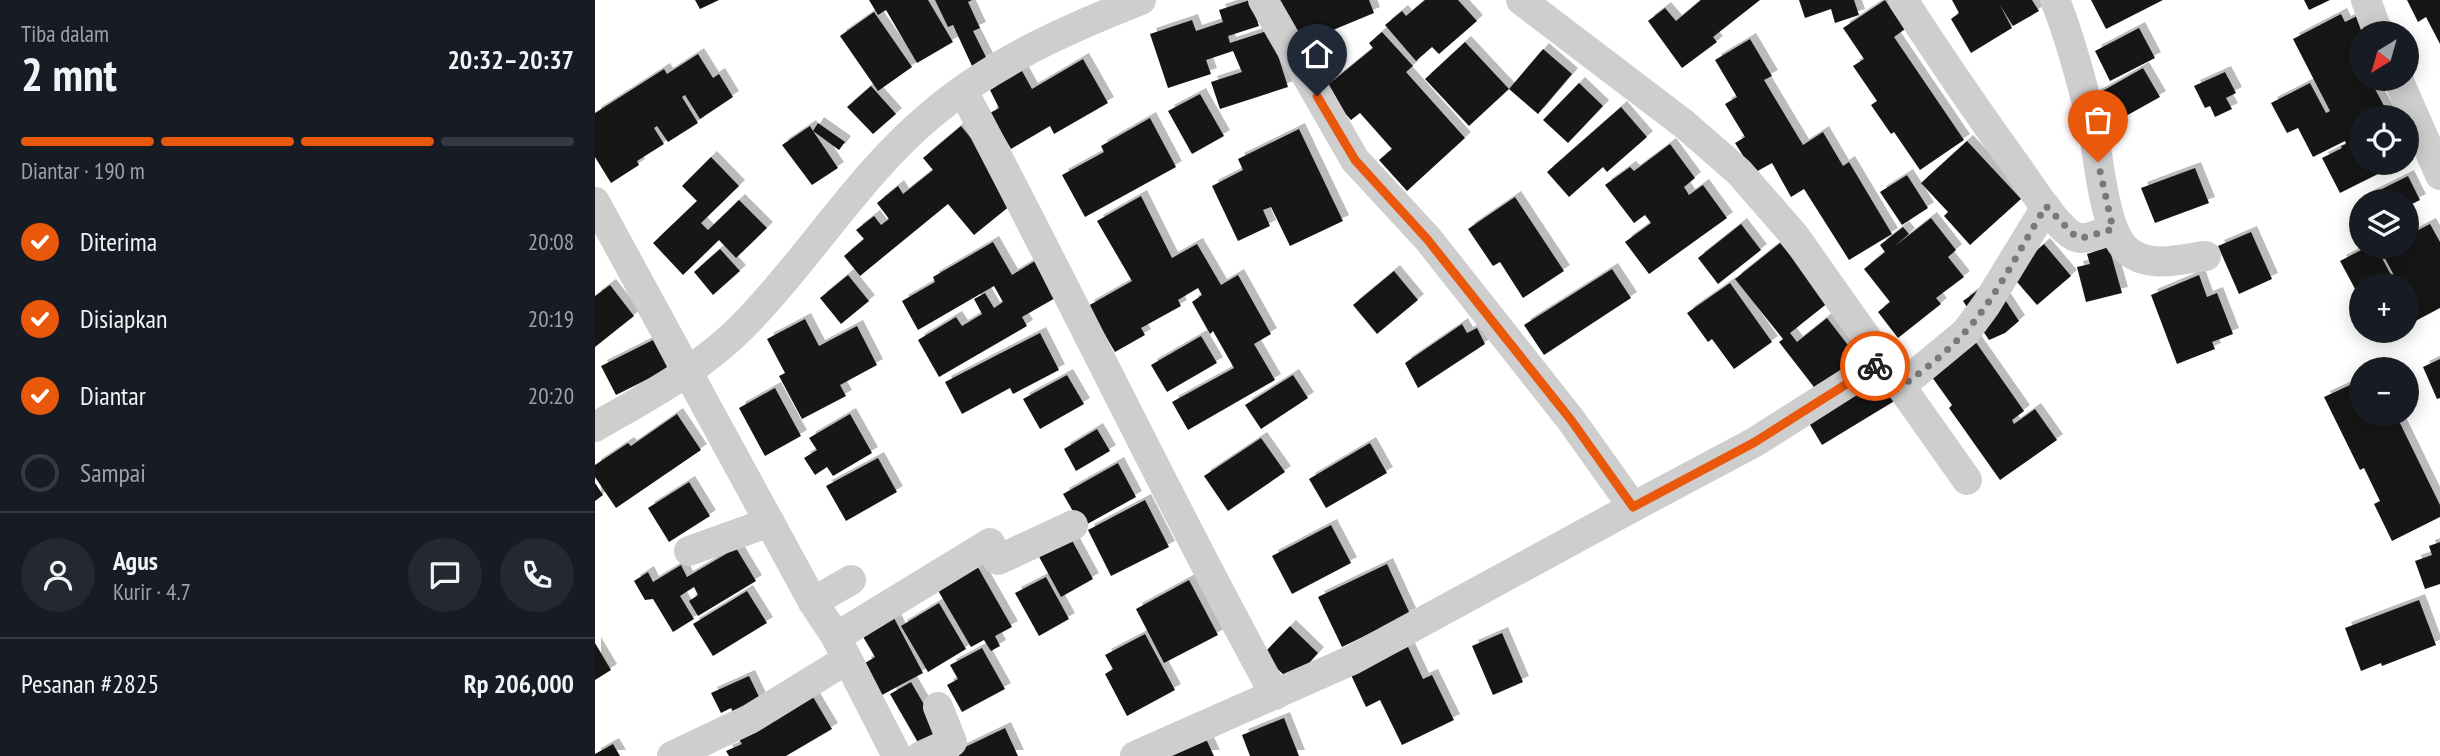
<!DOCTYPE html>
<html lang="id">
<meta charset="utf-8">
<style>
:root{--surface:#171b24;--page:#242831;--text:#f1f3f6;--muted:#9ea1a6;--line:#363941;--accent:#ea580c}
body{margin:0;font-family:"PT Sans Narrow",sans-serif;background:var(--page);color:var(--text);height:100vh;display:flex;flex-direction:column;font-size:26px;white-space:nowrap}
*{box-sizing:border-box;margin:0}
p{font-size:23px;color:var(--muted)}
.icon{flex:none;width:38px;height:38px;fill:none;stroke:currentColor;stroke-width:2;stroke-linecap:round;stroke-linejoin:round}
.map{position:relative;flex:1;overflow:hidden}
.drawer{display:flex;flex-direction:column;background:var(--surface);width:595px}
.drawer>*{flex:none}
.needle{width:46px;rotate:217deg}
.controls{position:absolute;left:1754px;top:21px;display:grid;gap:14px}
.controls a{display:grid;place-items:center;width:70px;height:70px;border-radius:50%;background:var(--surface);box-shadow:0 4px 18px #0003;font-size:35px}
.pin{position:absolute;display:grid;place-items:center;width:60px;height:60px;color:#fff;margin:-72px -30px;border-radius:50% 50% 50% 0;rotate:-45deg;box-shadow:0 0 7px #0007}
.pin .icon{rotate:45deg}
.courier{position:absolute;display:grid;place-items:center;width:70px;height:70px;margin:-35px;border:5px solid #ea580c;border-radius:50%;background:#fff;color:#222;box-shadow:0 2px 9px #0007}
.summary em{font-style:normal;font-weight:700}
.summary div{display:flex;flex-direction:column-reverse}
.summary{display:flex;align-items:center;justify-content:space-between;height:119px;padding:0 21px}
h1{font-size:46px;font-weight:700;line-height:52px}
.bar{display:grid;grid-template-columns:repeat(4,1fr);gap:10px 7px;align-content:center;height:84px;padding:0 21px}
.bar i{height:9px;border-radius:5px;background:var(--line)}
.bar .current{background:var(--accent)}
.bar p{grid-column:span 4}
.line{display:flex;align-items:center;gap:18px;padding:0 21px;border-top:2px solid var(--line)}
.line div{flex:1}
.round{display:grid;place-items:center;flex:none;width:74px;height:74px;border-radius:37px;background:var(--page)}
ol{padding:0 21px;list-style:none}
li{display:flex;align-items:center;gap:21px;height:77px}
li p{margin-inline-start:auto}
li .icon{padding:7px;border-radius:50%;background:var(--accent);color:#fff;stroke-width:4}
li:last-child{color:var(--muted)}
li i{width:38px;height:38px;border:4px solid var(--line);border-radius:50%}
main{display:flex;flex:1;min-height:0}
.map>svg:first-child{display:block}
.building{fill:#181818;filter:url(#shadow)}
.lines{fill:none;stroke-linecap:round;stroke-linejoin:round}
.minor{stroke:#cecece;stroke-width:30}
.done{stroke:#797979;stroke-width:7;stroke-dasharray:0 12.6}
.route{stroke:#ea580c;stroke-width:9}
</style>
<main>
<section class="drawer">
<div class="summary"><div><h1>2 mnt</h1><p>Tiba dalam</p></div><em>20:32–20:37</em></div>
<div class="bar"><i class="current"></i><i class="current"></i><i class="current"></i><i></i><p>Diantar · 190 m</p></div>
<ol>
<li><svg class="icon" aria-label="check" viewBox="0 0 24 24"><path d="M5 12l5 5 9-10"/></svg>Diterima<p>20:08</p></li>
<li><svg class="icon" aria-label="check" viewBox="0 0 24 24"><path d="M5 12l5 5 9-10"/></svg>Disiapkan<p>20:19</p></li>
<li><svg class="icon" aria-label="check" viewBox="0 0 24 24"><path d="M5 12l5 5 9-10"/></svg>Diantar<p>20:20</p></li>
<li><i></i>Sampai</li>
</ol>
<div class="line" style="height:126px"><a class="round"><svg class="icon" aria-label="person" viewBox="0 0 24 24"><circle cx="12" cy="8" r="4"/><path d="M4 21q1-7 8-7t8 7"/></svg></a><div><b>Agus</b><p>Kurir · 4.7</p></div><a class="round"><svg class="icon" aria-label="chat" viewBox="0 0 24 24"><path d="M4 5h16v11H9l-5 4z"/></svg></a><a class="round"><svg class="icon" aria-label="phone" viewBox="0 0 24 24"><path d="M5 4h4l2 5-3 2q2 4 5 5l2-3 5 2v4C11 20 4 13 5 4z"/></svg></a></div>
<div class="line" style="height:91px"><div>Pesanan #2825</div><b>Rp 206,000</b></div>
</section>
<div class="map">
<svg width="1845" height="756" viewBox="0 0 1845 756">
<defs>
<filter id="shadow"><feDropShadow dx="6" dy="-6" stdDeviation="0" flood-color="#0004"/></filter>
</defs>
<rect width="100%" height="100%" fill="#fff"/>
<g class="building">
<path d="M100 0H124L105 9Z"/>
<path d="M274 0H333L358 42 322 63 291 10 283 15Z"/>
<path d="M340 0H377L373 2 385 28 378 31 392 59 377 66 358 25 353 27Z"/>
<path d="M655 0 664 26 633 36 635 43 675 30 693 87 625 109 616 82 647 72 638 51 611 60 616 74 573 88 555 34 597 20 601 31 628 22 624 10Z"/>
<path d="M679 0H774L779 13 726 35 729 42 706 52Z"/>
<path d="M830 0H863L882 21 844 54 837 47 821 61 790 25 807 11 811 16Z"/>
<path d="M1106 0H1165L1118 37 1122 42 1087 68 1053 21 1070 8 1081 21Z"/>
<path d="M1204 0H1259L1264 15 1240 23 1236 9 1210 18Z"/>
<path d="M1290 0 1310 29 1299 37 1369 140 1325 170 1299 132 1296 134 1276 105 1282 101 1258 66 1269 59 1248 28Z"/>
<path d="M1357 0H1437L1444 11 1418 26 1405 5 1417 28 1376 53 1356 19 1364 13Z"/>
<path d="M1496 0H1568L1511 29Z"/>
<path d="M1709 0H1735L1714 10Z"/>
<path d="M1812 0H1845V44L1831 17 1823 22Z"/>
<path d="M279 12 317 67 283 91 245 36Z"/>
<path d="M1746 14 1750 22 1762 16 1770 33H1766V79H1787L1790 84 1780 89 1795 117H1766V163H1805L1745 193 1727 158 1747 148 1746 146 1751 144 1750 141 1718 157 1703 128 1692 133 1676 103 1715 83 1731 113 1735 111 1698 39Z"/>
<path d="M1544 28 1560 58 1515 81 1500 51Z"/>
<path d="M787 32 818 66 811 72 870 138 812 191 784 160 797 149 765 113 756 120 728 89 778 48 774 43Z"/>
<path d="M1155 39 1177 76 1169 80 1208 145 1228 132 1248 166 1254 162 1297 234 1254 260 1209 189 1196 197 1177 163 1159 173 1140 143 1150 137 1130 104 1142 97 1120 60Z"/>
<path d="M870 42 914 89 874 126 830 79Z"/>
<path d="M948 49 977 74 943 114 914 89Z"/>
<path d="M103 54 118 78 124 74 138 97 105 119 90 95 87 97 103 123 73 142 62 126 59 128 69 144 42 161 44 165 16 183 0 157V113L69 69 72 74Z"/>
<path d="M488 59 513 103 459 134 455 126 416 149 395 113 404 108 395 90 427 71 437 89Z"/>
<path d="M1548 68 1565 97 1513 126 1497 97Z"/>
<path d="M1630 72 1641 93 1631 98 1637 109 1620 117 1615 106 1610 108 1599 86Z"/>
<path d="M984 83 1008 106 973 143 948 120Z"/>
<path d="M276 86 301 114 278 134 252 107Z"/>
<path d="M605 94 629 136 597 154 573 111Z"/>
<path d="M1026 107 1052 137 1012 172 1008 167 974 197 952 172Z"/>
<path d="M555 118 581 167 490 217 467 175 509 152 506 146Z"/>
<path d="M223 123 250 142 244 150 218 131 243 168 217 185 187 145 215 126 218 131Z"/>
<path d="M366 126 390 155 416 205 379 235 353 204 265 276 249 256 269 239 261 230 279 216 286 225 294 219 282 203 303 186 308 194 338 170 328 158Z"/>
<path d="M704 129 748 221 695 246 676 207 668 210 675 226 643 241 617 186 648 170 643 159Z"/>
<path d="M1372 141 1426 199 1375 245 1349 216 1353 212 1326 183Z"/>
<path d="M1075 144 1100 178 1089 187 1094 195 1108 185 1132 218 1054 274 1030 242 1056 223 1050 215 1039 223 1010 185 1035 167 1039 171Z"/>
<path d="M116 157 144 186 106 223 113 230 144 200 172 228 141 258 124 240 88 275 58 243 102 201 87 186Z"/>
<path d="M1600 168 1614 203 1560 223 1546 188Z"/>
<path d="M1312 175 1333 208 1307 225 1285 192Z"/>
<path d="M1813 176 1825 200 1811 207V201H1773L1771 197Z"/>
<path d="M546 196 577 258 602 244 626 285 643 275 676 334 659 344 680 380 593 430 577 402 639 368 618 331 615 334 597 302 607 295 603 288 583 300 586 306 546 328 550 335 520 352 493 306 537 281 502 221Z"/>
<path d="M920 197 969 271 928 298 905 262 898 266 873 229Z"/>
<path d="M1336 218 1361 250 1353 257 1369 277 1341 298 1346 304 1303 338 1283 312 1295 302 1269 269 1290 252 1285 245 1308 227 1314 234 1300 246Z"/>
<path d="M1146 224 1166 250 1123 284 1103 258Z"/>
<path d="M1835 224 1845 242V308L1811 326V285H1766V300L1745 261 1772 247H1781L1801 284 1803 283 1786 251 1793 247H1811V230L1814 235Z"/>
<path d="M1656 232 1677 279 1644 294 1623 246Z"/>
<path d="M398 242 417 275 440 261 462 297 427 317 432 326 344 377 323 340 361 317 367 326 387 314 379 299 390 293 399 308 408 302 399 286 323 330 307 301 340 282 338 277Z"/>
<path d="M1185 243 1234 302 1195 333 1202 342 1232 318 1263 358 1222 391 1184 342 1188 339 1140 279Z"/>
<path d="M1449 244 1476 276 1442 305 1415 274Z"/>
<path d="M1514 247 1527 293 1491 302 1482 267 1495 264 1492 254Z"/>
<path d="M125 249 145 271 118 295 99 272Z"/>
<path d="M1017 269 1036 298 949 355 929 325Z"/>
<path d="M799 271 823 300 782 334 758 305Z"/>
<path d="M253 275 274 301 246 324 225 298Z"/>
<path d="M1604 275 1612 297 1622 293 1638 334 1617 342 1620 349 1582 364 1556 295Z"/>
<path d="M1397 280 1424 321 1410 333 1394 340 1368 301Z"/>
<path d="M1135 283 1177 342 1139 369 1117 339 1113 342 1092 313Z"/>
<path d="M15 285 39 316 0 347V296Z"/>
<path d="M210 319 224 346 262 326 282 365 245 385 251 396 207 419 184 376 190 373 172 339Z"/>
<path d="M867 324 872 333 882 328 890 344 823 388 810 363Z"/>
<path d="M1779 331H1803L1784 341Z"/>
<path d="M445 333 464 370 418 394 415 388 367 414 350 382Z"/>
<path d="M606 336 622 363 572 392 556 365Z"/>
<path d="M58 340 73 369 21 395 6 366Z"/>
<path d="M1380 341 1429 411 1417 420 1419 424 1440 409 1462 440 1405 480 1354 408 1357 405 1334 373Z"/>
<path d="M1845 359V398L1842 399 1828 367Z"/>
<path d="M1287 371 1306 397 1227 445 1211 418Z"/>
<path d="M472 375 489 404 445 429 428 399Z"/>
<path d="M698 375 713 398 666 429 650 405Z"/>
<path d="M1766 380V415H1801L1845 505V517L1797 541 1779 504 1785 501 1769 468 1765 470 1729 397Z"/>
<path d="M180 388 206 436 170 456 144 408Z"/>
<path d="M82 414 106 450 21 508 0 477V465L33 443 36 446Z"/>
<path d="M255 414 277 453 238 476 232 467 220 475 209 458 222 450 214 438Z"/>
<path d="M502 429 515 451 481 471 469 449Z"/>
<path d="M666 438 690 472 633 511 609 476Z"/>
<path d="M775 443 792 473 731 508 714 479Z"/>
<path d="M283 458 302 492 251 521 231 486Z"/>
<path d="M523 463 541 497 487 527 468 494Z"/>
<path d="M94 482 115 516 74 542 53 508Z"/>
<path d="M0 483 8 495 0 501Z"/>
<path d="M550 500 574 547 516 576 493 530Z"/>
<path d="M736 525 756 563 697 594 677 556Z"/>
<path d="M474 535 498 579 466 597 442 553Z"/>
<path d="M1845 542V584L1830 589 1820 561 1837 555 1834 546Z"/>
<path d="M141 548 161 581 103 616 94 601 103 595 99 587 85 596 99 619 78 632 58 599 50 600 39 581 53 572 58 582 86 565 92 577Z"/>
<path d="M381 564 417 627 400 636 405 646 396 651 389 640 376 647 341 587Z"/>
<path d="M792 564 815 614 747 647 723 597Z"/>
<path d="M451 577 474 619 444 636 420 593Z"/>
<path d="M594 580 623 635 569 663 541 609Z"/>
<path d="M152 591 172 623 118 656 98 624Z"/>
<path d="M1824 600 1841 645 1787 666 1786 663 1766 671 1750 628Z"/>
<path d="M344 603 371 649 333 672 306 626Z"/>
<path d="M299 618 328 673 287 695 270 663 280 657 267 635Z"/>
<path d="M695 626 723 653 706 672 692 678 676 663 670 652Z"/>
<path d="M907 633 928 682 898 695 877 646Z"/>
<path d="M550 634 580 690 532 716 510 674 518 669 510 655Z"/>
<path d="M0 643 16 670 0 680Z"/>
<path d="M813 647 828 679 837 675 859 720 807 745 785 700 771 707 756 675Z"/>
<path d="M387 648 410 689 367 712 352 685 363 679 355 665Z"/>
<path d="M154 676 168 705 141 718 136 708 126 713 116 693Z"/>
<path d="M316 682 346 734 325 746 295 694Z"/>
<path d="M215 692 237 729 191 756H134L131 751 147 744 141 735Z"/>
<path d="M689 718 704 756H655L647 735Z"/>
<path d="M410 728 423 756H364L362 751Z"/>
<path d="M611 739 619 756H575Z"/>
<path d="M18 744 25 756H0V754Z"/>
</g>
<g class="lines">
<g class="minor">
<path d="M926 0 1089 124 1144 172 1199 235 1372 480"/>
<path d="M1308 0C1345 57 1383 113 1423 168 1434 184 1464 231 1481 237 1491 241 1508 232 1518 229"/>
<path d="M1460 0C1476 40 1487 82 1497 124 1504 156 1508 231 1533 251 1555 269 1586 259 1611 256"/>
<path d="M1771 0 1783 33"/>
<path d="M1803 79 1845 175"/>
<path d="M368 91C474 291 571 496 680 695"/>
<path d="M0 202 218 602 241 637 302 756"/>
<path d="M1307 385 1371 332 1391 305 1451 207"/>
<path d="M0 427C50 398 107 368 148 326 215 258 264 174 338 113 400 61 472 29 546 0"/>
<path d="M1038 507 1160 442 1289 360"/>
<path d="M94 551 175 522"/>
<path d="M218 602 256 580"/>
<path d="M241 637 395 543 403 560 478 525"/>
<path d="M77 756 155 719 251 660"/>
<path d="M326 756 357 742 343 707"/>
<path d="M540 756 757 660 1038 507 976 420 833 239 760 160 668 0"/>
</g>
</g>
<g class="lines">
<path class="done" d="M1280 366 1289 360 1307 386C1329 370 1351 353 1369 333 1399 302 1427 245 1451 206L1481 237 1487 238 1518 229 1503 162"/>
<path class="route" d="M722 96 760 160 832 239 976 420 1038 507 1160 442 1280 366"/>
</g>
</svg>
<div class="controls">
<a><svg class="needle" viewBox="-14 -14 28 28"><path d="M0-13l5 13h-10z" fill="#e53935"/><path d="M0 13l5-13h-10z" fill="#9ea1a6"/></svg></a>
<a><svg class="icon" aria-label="locate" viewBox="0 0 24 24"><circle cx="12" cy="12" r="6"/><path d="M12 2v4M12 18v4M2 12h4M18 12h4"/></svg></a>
<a><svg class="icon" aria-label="layers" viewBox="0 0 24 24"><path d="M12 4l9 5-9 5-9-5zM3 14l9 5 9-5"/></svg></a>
<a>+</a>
<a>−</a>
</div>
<div class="pin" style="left:1503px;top:162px;background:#ea580c"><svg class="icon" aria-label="bag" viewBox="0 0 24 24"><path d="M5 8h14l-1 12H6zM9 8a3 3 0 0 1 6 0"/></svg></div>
<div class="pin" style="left:722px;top:96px;background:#1f2937"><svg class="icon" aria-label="home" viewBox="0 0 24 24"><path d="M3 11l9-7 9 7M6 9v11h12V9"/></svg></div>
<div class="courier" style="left:1280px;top:366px"><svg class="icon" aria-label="bike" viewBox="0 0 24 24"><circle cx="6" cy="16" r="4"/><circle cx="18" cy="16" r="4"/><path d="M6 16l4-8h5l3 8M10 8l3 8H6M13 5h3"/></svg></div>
</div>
</main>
